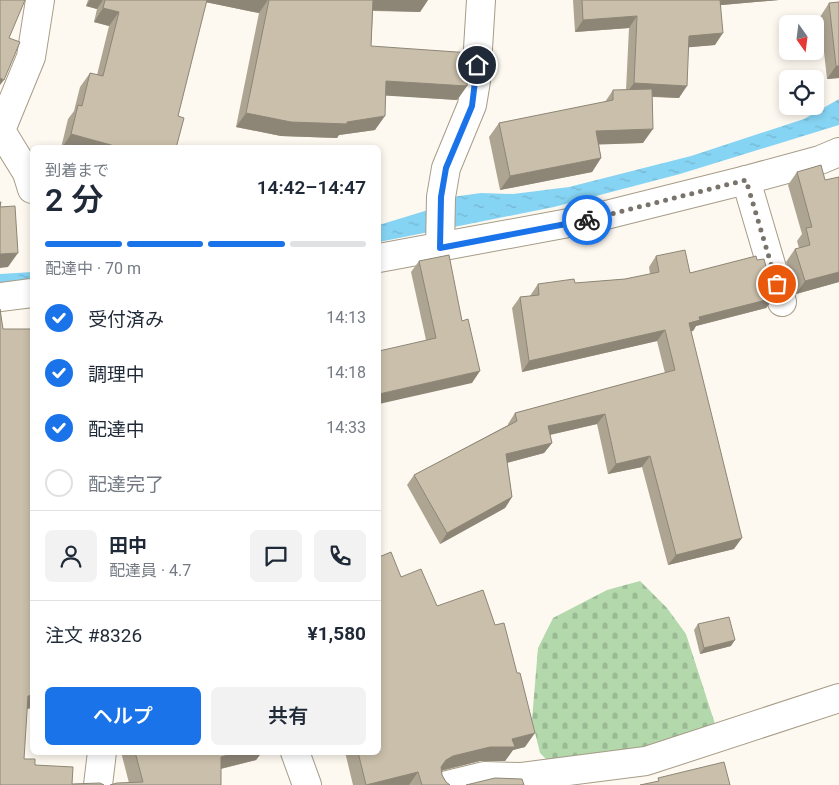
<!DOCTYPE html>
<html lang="ja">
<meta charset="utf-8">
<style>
:root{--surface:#fff;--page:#f2f2f3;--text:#1f2937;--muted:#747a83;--line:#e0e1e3;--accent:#1a73e8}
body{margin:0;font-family:Roboto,"Noto Sans JP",sans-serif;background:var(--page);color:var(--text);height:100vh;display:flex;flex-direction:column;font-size:19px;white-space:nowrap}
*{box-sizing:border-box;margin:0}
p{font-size:16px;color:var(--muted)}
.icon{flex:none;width:28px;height:28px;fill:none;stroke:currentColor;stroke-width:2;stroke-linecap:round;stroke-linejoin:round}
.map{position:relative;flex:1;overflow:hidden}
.drawer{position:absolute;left:30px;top:145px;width:351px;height:610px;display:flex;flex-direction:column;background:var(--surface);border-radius:8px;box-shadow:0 2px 8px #0003}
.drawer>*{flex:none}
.needle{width:32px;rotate:166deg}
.tools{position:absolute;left:779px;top:15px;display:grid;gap:10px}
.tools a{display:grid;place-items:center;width:45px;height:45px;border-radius:8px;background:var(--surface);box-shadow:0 2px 8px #0003;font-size:25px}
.pin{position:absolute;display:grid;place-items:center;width:42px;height:42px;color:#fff;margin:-21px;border:2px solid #fff;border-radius:50%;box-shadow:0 1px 5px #0007}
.courier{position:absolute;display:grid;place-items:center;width:50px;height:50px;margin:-25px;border:4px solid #1a73e8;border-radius:50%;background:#fff;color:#222;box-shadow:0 1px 6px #0007}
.headline em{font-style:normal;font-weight:600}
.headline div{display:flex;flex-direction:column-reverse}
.headline{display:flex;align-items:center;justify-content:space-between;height:85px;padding:0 15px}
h1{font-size:32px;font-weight:600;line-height:38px}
.bar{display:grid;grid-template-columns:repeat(4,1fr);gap:8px 5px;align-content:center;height:60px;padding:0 15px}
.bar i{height:6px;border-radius:4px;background:var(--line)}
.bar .on{background:var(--accent)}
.bar p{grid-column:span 4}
.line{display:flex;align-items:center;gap:12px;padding:0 15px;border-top:1px solid var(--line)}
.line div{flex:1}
.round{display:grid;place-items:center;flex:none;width:52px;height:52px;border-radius:8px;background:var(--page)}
ol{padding:0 15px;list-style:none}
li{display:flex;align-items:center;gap:15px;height:55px}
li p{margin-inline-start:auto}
li .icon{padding:5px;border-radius:50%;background:var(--accent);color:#fff;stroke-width:4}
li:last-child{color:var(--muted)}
li i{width:28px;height:28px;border:2px solid var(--line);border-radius:50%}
.button{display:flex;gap:10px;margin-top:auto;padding:10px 15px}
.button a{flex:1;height:58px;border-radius:8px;background:var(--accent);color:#fff;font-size:20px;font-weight:600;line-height:58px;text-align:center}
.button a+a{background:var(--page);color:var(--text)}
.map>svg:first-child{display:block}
.cemetery{fill:url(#cemetery-stones)}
.water{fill:url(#water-ripples)}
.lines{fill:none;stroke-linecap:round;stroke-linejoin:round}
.street-casing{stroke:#a69c87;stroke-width:30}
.secondary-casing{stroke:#a69c87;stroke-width:30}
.street{stroke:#fff;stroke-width:28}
.secondary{stroke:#fff;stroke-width:28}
.wall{fill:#aea492}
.shaded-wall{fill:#8d8677}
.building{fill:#cabfaa;stroke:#8d8677}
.done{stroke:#79746b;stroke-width:5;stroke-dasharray:0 9}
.route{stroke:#1a73e8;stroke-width:6}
</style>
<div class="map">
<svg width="839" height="785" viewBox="0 0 839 785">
<defs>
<pattern id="cemetery-stones" width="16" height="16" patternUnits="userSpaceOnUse" patternTransform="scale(1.25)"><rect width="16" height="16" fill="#b3d8ac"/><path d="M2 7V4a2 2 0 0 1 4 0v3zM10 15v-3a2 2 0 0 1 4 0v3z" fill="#9aba94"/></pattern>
<pattern id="water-ripples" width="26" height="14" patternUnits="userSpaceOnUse" patternTransform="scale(1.25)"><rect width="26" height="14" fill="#86d4f3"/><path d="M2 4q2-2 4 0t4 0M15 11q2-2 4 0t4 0" fill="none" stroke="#74b6d0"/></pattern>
</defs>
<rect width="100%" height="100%" fill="#fef9f0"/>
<path class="cemetery" d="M640 581 667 608 686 634 716 727 692 739 552 765 540 753 532 720 538 648 553 618 607 590Z"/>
<g class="water">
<path d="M839 99V125L680 174 554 207 379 242V225L428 210 452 197 481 193 513 194 569 187 691 156 804 119Z"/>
<path d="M32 272V286L0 290V274Z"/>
</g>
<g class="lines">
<defs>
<g id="street">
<path d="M0 129 27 173 32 189"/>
<path d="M1 130 31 57 40 0"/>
<path d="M746 180 782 302"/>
<path d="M440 248 441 197 446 168 472 105 476 81 481 0"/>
<path d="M0 297 32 293"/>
<path d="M295 752 307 785"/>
<path d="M447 785 484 776 522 777 646 761 839 698"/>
</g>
<g id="secondary">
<path d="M379 258 590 219 746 180 820 160 839 152"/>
<path d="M98 785 102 752"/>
</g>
</defs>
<use href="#street" class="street-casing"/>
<use href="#secondary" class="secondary-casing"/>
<use href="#street" class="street"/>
<use href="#secondary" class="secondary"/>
</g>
<g class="wall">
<path d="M88 0H428L420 12 373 11 371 46 467 86 457 100 386 95 375 130 339 135 337 138 281 136 236 127 259 13 206 2 178 116 176 148H61L68 119 74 111 80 87 90 73 97 75 109 26 94 22 97 9 86 6Z"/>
<path d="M573 0H779L721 5 715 45 689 47 679 98 652 97 643 143 599 144 601 158 592 172 500 190 489 137 499 123 605 102 613 90H626L629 28 575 32Z"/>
<path d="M829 3 839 78 827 79 820 17Z"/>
<path d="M797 172 839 282 796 294 786 262 795 249 799 248 797 241 802 234 788 185Z"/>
<path d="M656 256 690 273 757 260 774 298 766 308 696 326 693 331H691L734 549 668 565 642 467 608 474 597 424 550 435 552 443 544 453 507 463 512 497 505 508 440 544 407 485 414 475 508 425V424L515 413 665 373 657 341 522 372 512 308 520 297 530 296 538 284 575 283 625 279 650 274 649 267Z"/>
<path d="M419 261 472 383 426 340 411 272Z"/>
<path d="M401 577 437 606 525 747 513 750 505 761H480L442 771V775L446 782 450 785H353L345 752H379Z"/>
<path d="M698 624 731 646 700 654 694 630Z"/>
<path d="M121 752H262L256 760 221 769V785L129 783Z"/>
</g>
<g class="shaded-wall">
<path d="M90 0H103L97 9 86 6Z"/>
<path d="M201 0H268L259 13 200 1Z"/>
<path d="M370 0H428L420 12 363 10Z"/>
<path d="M716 0H779L711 6Z"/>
<path d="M103 8 119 12 109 26 94 22Z"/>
<path d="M637 16 629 28 575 32 583 20Z"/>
<path d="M723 33 715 45 681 48 689 36Z"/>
<path d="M836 66H839V78L827 79Z"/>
<path d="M0 78 4 80 0 85Z"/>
<path d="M386 81 467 86 457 100 376 95Z"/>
<path d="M634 83 687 86 679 98 625 95Z"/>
<path d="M246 113 347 122 385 116 375 130 339 135 337 138 281 136 236 127Z"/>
<path d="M653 129 643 143 586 145 596 131Z"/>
<path d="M71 134 122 148H62Z"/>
<path d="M601 158 592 172 500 190 510 176Z"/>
<path d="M18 253 8 267 0 268V254Z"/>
<path d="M839 272V282L796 294 805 281Z"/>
<path d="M774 298 766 308 696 326 693 331 682 333 689 323 699 317Z"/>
<path d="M665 330 657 341 522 372 529 361Z"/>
<path d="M480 371 472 383 379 404V394Z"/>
<path d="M605 414 597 424 540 437 548 426Z"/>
<path d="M552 443 544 453 499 465 506 454Z"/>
<path d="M650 456 642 467 608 474 616 464Z"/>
<path d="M512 497 505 508 440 544 447 533Z"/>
<path d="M742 538 734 549 668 565 676 555Z"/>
<path d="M735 640 731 646 700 654 704 648Z"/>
<path d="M32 695V708L18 711 28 696Z"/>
<path d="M535 733 525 747 513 750 505 761H480L443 770 437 773 446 760 453 756 512 739Z"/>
<path d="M238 752H262L256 760 211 771 221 757Z"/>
<path d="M418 772 409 785H366Z"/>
</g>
<g class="building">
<path d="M0 0H25L9 38 20 42 4 80 0 78Z"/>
<path d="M105 0H207L178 116 184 118 176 148H122L71 134 78 105 82 106 90 73 103 76 119 12 103 8Z"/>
<path d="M269 0H373L371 46 471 53 467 86 386 81 385 116 347 122V124L291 122 246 113Z"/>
<path d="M582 0H720L723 33 689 36 687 86 634 83 637 16 583 20Z"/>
<path d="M839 2V66H836L829 3Z"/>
<path d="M652 89 653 129 596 131 601 158 510 176 499 123 613 100V90Z"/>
<path d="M821 165 825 180 839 177V272L805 281 795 249 810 245 806 228 812 227 797 172Z"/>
<path d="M0 202H1L0 207 15 206 18 253 0 254Z"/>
<path d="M685 250 690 273 756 256 757 260 764 259 774 298 699 317 700 320 689 323 742 538 676 555 650 456 616 464 605 414 548 426 552 443 506 454 512 497 447 533 414 475 517 421 515 413 675 370 665 330 529 361 520 297 539 295 538 284 574 279 575 283 625 279 659 272 656 256Z"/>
<path d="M449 255 462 321 468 319 480 371 379 394V351L436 338 419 261Z"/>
<path d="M0 309 3 329H32V695L28 696 24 759H35V765L73 767 72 784 100 783 104 785H0Z"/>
<path d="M391 552 401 577 421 569 437 606 483 590 495 625 504 623 517 673H520L535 733 512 739 515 747H490L453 756 446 760 441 767 442 775 446 782 450 785H422L418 772 366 785 358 752H379V557Z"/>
<path d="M729 617 735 640 704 648 698 624Z"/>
<path d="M135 752H238L221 757V785H110L117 783 143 782Z"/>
<path d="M724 762 730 785H640L659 781 658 778Z"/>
<path d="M495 778 522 779 524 785H466Z"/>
</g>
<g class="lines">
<path class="done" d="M587 220 746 180 777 284"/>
<path class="route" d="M477 65 472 106 446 168 441 197 440 248 587 220"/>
</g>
</svg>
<div class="tools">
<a><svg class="needle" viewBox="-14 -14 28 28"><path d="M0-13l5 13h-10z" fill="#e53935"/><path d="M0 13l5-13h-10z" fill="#747a83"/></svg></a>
<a><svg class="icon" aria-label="locate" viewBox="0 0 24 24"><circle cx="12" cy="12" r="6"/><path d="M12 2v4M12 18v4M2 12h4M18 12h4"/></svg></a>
</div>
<div class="pin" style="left:777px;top:284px;background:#ea580c"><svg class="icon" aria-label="bag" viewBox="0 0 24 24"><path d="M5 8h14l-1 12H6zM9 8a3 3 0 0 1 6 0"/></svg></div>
<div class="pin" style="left:477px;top:65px;background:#1f2937"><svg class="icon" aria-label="home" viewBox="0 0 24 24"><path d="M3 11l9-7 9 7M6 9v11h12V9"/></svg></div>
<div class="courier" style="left:587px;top:220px"><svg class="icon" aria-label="bike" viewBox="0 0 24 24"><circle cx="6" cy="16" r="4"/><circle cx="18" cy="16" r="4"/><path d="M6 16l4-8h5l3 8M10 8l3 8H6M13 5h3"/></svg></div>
<section class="drawer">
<div class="headline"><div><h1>2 分</h1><p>到着まで</p></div><em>14:42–14:47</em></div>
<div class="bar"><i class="on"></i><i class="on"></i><i class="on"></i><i></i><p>配達中 · 70 m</p></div>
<ol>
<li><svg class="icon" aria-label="check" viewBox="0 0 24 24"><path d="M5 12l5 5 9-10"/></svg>受付済み<p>14:13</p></li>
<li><svg class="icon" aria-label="check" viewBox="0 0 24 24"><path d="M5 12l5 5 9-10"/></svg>調理中<p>14:18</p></li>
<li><svg class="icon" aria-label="check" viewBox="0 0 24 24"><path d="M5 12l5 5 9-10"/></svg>配達中<p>14:33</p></li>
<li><i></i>配達完了</li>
</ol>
<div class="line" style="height:90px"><a class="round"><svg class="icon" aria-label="person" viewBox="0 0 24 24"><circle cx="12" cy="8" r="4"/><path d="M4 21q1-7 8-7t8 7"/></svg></a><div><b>田中</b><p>配達員 · 4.7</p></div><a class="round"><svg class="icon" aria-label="chat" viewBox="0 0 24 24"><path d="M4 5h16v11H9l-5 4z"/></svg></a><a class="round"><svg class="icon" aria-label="phone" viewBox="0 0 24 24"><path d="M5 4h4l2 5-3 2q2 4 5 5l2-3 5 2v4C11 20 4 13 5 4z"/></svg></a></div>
<div class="line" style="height:65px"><div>注文 #8326</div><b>¥1,580</b></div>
<div class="button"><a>ヘルプ</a><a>共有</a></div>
</section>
</div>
